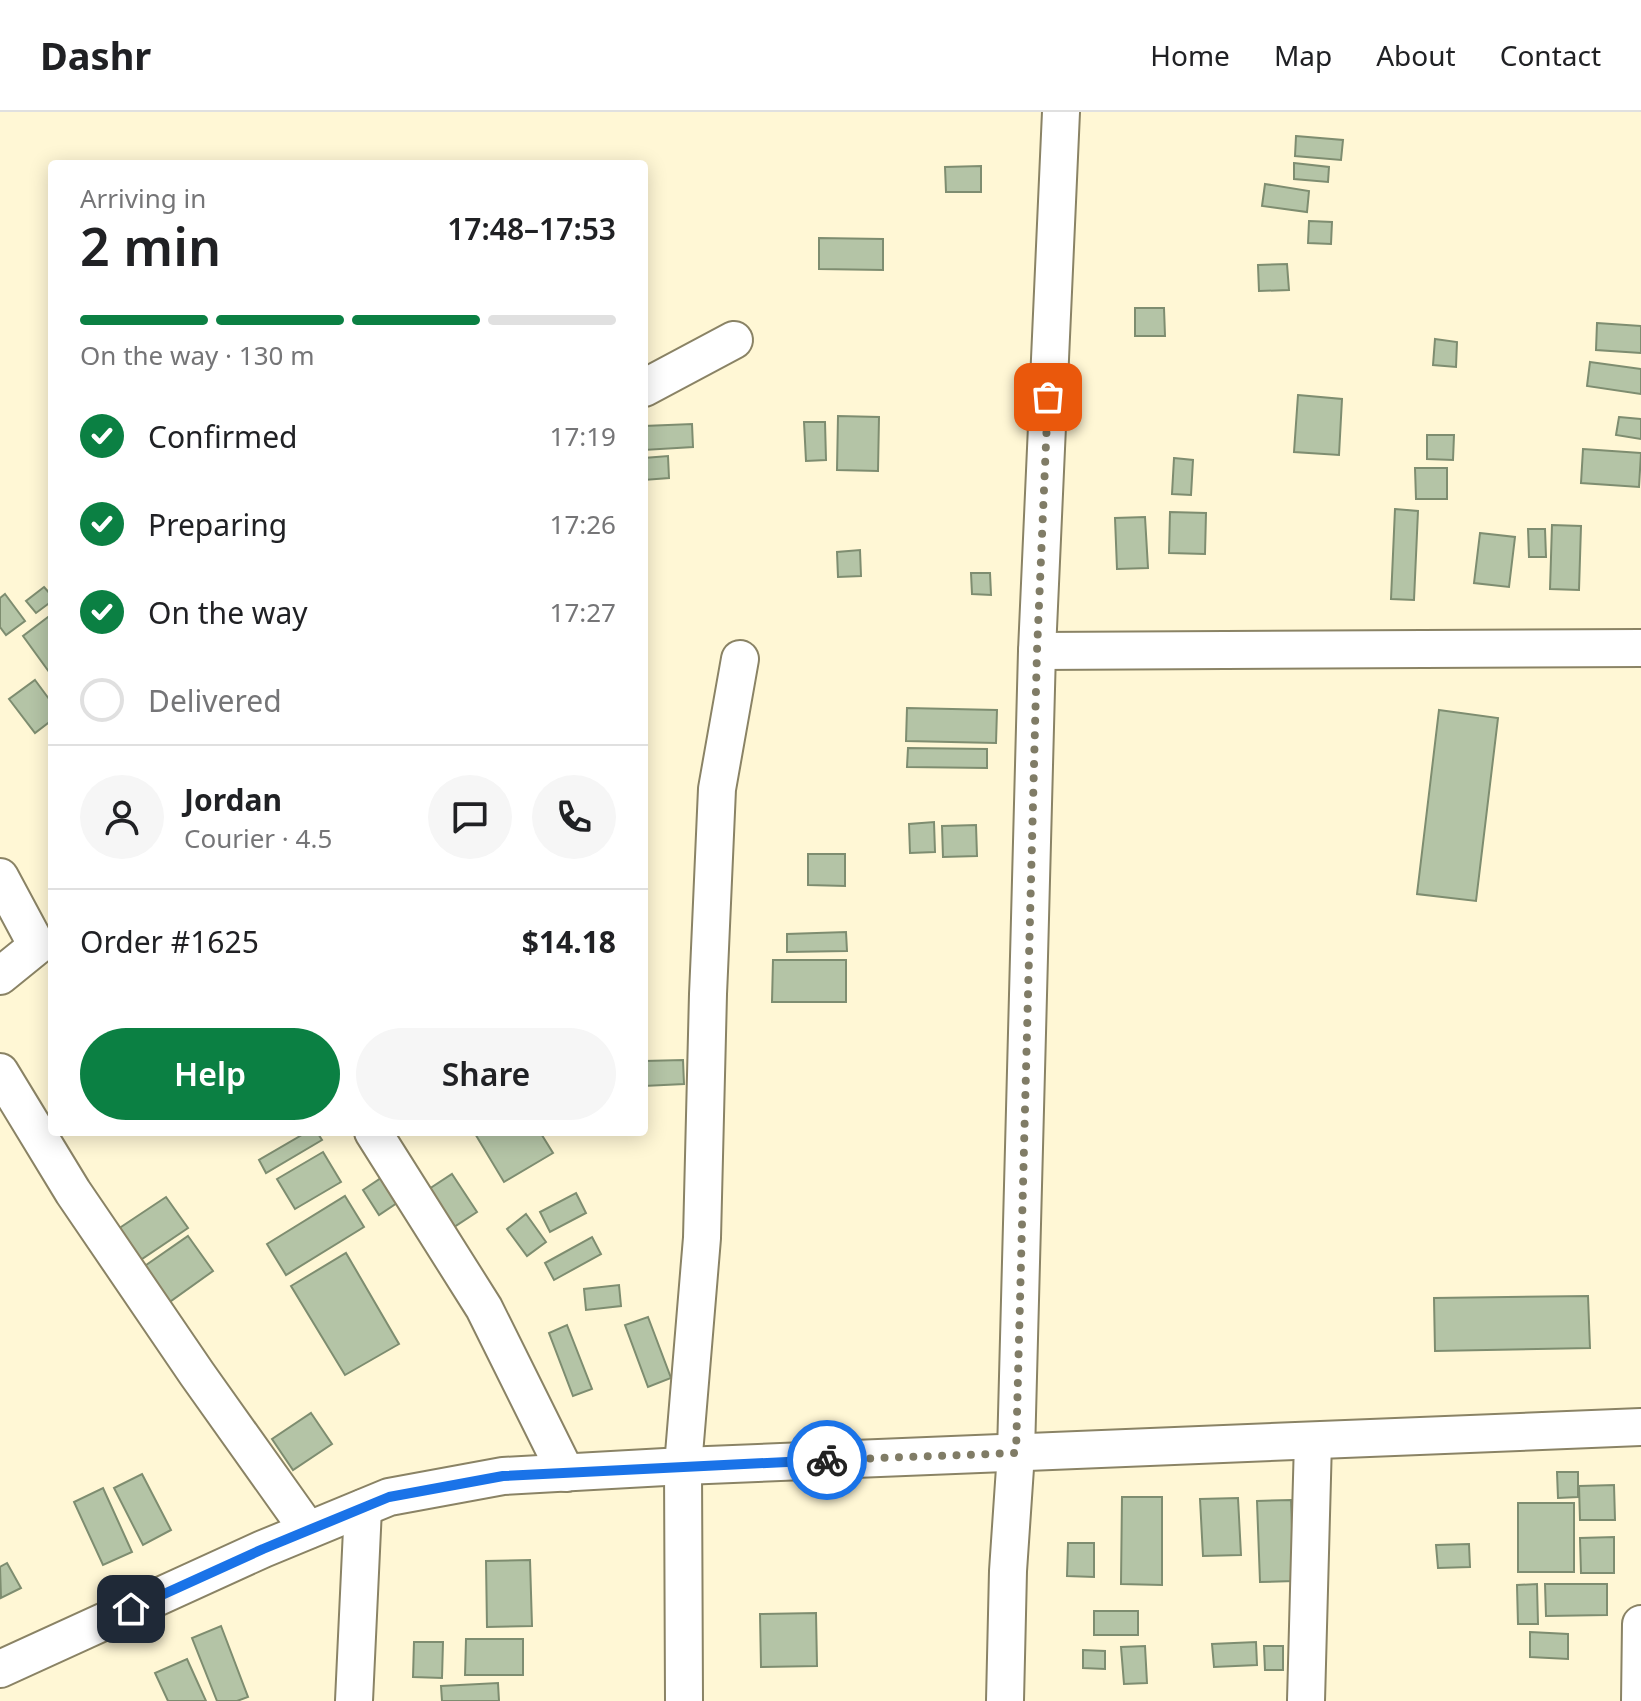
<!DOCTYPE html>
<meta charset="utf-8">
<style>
:root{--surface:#fff;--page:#f6f6f6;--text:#202124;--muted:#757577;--line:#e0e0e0;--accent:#0b8043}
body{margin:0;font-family:"Noto Sans",sans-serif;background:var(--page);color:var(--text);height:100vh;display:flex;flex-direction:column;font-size:30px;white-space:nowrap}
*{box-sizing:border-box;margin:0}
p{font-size:26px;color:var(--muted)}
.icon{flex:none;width:44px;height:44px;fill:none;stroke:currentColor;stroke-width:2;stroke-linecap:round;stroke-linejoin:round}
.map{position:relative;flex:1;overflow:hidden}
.sheet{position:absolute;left:48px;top:48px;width:600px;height:976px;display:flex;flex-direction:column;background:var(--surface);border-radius:8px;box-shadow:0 4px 20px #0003}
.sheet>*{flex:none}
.pin{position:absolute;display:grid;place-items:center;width:68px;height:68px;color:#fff;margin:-34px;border-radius:16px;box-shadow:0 4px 12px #0006}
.courier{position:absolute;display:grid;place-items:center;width:80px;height:80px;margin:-40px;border:6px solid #1a73e8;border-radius:50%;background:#fff;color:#222;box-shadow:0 2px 10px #0007}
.summary em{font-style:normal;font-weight:600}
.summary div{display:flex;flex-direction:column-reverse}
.summary{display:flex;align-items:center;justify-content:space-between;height:136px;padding:0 32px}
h1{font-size:52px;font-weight:600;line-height:60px}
.bar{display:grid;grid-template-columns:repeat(4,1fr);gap:12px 8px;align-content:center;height:96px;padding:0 32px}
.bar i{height:10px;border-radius:6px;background:var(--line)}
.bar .active{background:var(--accent)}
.bar p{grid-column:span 4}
.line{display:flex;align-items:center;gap:20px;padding:0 32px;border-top:2px solid var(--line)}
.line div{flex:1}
.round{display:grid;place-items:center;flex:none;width:84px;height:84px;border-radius:42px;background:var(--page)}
ol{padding:0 32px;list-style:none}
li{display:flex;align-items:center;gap:24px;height:88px}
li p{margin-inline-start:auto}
li .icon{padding:8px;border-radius:50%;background:var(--accent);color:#fff;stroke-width:4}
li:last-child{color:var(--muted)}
li i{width:44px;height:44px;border:4px solid var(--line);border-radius:50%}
.button{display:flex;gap:16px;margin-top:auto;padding:16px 32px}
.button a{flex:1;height:92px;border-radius:48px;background:var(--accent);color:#fff;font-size:32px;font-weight:600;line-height:92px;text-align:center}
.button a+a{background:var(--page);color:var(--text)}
header{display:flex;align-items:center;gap:48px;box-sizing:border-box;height:112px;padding:0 40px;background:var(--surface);border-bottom:2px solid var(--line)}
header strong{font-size:38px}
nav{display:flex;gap:44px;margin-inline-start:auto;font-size:28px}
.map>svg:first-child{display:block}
.building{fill:#b4c4a6;stroke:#7e8d70;stroke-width:2}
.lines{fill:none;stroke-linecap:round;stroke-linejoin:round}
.minor-casing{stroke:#8a8365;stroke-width:40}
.minor{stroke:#fff;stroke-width:36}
.done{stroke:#807c66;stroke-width:8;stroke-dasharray:0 14.4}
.route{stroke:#1a73e8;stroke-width:10}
</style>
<header>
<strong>Dashr</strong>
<nav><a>Home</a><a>Map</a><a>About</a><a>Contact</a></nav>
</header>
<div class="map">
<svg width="1641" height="1589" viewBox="0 0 1641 1589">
<rect width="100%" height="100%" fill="#fff7d5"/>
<g class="building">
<path d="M1296 24 1343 28 1341 48 1295 44Z"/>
<path d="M1294 51 1329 55 1328 70 1294 67Z"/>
<path d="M981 54V80H946L945 55Z"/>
<path d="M1265 72 1309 79 1307 100 1262 94Z"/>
<path d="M1309 109 1332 110 1331 132 1308 131Z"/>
<path d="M819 126 883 127V158L819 157Z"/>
<path d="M1287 152 1289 178 1259 179 1258 153Z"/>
<path d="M1135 196H1164L1165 224H1135Z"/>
<path d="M1597 211 1641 214V241L1596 238Z"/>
<path d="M1435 227 1457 230 1456 255 1433 253Z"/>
<path d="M1590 250 1641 257V282L1587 274Z"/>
<path d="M1298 283 1342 287 1339 343 1294 340Z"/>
<path d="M838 304 879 305 878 359 837 358Z"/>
<path d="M1619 305 1641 307V327L1616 323Z"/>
<path d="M804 310H825L826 348 806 349Z"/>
<path d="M692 312 693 335 644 338V314Z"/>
<path d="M1427 323H1454L1453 348 1427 347Z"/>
<path d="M1583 337 1641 341 1639 375 1581 371Z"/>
<path d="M668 344 669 366 644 368V346Z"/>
<path d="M1174 346 1193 348 1191 383 1172 382Z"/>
<path d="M1415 356H1447V387H1416Z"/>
<path d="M1395 397 1418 399 1414 488 1391 487Z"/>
<path d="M1170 400 1206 401 1205 442 1169 441Z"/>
<path d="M1145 405 1148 456 1117 457 1115 406Z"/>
<path d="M1552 413 1581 414 1579 478 1550 477Z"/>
<path d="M1528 417H1545L1546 445H1529Z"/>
<path d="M1480 421 1515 425 1509 475 1474 471Z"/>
<path d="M860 438 861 464 838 465 837 440Z"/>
<path d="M971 461H990L991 483 972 482Z"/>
<path d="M44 475 52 484V489L36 501 26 489Z"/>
<path d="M5 482 25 509 6 523 0 515V486Z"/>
<path d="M52 502V564L23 524Z"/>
<path d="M35 568 52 591V608L35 621 9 587Z"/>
<path d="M907 596 997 598 996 631 906 629Z"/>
<path d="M1439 598 1498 606 1476 789 1417 782Z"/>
<path d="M908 636 987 637V656L907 655Z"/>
<path d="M934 710 935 740 910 741 909 712Z"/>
<path d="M976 713 977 744 943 745 942 714Z"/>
<path d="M808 742H845V774L808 773Z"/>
<path d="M846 820 847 839 787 840V822Z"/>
<path d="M773 848H846V890H772Z"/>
<path d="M683 948 684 972 644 974V949Z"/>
<path d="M307 1020H317L322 1028 266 1061 259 1048Z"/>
<path d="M474 1020H540L553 1041 504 1070Z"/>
<path d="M323 1040 341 1070 295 1097 277 1067Z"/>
<path d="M452 1062 477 1100 454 1115 429 1077Z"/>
<path d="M384 1064 400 1089 379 1103 363 1078Z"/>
<path d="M576 1081 586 1101 550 1120 540 1100Z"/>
<path d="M345 1084 364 1115 286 1163 267 1132Z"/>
<path d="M166 1085 188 1116 136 1151 115 1119Z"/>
<path d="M526 1102 546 1130 527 1144 507 1117Z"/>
<path d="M188 1124 213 1159 164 1194 139 1158Z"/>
<path d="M592 1125 601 1142 554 1168 545 1151Z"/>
<path d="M346 1141 399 1232 345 1263 291 1174Z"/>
<path d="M619 1173 621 1194 586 1198 584 1177Z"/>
<path d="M1588 1184 1590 1236 1435 1239 1434 1186Z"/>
<path d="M648 1205 671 1266 648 1275 625 1213Z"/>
<path d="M567 1213 592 1277 573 1284 549 1221Z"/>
<path d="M311 1301 332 1332 293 1358 272 1327Z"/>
<path d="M1557 1360H1578V1385L1558 1386Z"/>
<path d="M142 1362 171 1418 143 1433 114 1376Z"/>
<path d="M1614 1373 1615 1408H1580L1579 1374Z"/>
<path d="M103 1376 132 1440 103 1453 74 1390Z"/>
<path d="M1122 1385H1162V1473L1121 1472Z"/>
<path d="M1238 1386 1241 1443 1203 1444 1200 1387Z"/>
<path d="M1291 1388 1294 1469 1260 1470 1257 1389Z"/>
<rect x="1518" y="1391" width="56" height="69"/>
<path d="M1614 1425V1461H1581L1580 1426Z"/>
<path d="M1068 1431H1094V1465L1067 1464Z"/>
<path d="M1469 1432 1470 1455 1438 1456 1436 1433Z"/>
<path d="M530 1448 532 1514 487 1515 486 1449Z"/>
<path d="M7 1451 21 1476 1 1486 0 1455Z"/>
<path d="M1537 1472 1538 1512H1518L1517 1473Z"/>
<path d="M1545 1472H1607V1503L1546 1504Z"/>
<rect x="1094" y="1499" width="44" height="24"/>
<path d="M816 1501 817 1554 761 1555 760 1502Z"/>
<path d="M221 1514 248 1585 237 1589H217L192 1526Z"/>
<path d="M1530 1520 1568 1522V1547L1530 1545Z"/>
<path d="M466 1527H523V1563H465Z"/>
<path d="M414 1530H443L442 1566 413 1565Z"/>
<path d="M1256 1530 1257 1553 1214 1555 1212 1532Z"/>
<path d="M1145 1534 1147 1571 1124 1572 1121 1535Z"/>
<path d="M1264 1534H1283V1558H1265Z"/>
<path d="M1083 1538 1105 1539V1557L1083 1556Z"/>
<path d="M187 1547 206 1589H168L155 1561Z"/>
<path d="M498 1571 499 1589H442L441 1574Z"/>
</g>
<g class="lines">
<defs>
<g id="minor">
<path d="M644 276 734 228"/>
<path d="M1037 539 1641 536"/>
<path d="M0 765 37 834 0 864"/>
<path d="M0 960 73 1080 197 1262 308 1418"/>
<path d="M373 1020 484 1196 566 1361"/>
<path d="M0 1557 263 1437 389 1385 503 1364 683 1354 1641 1315"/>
<path d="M354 1589 363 1396"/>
<path d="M684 1589 683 1354 702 1126 708 882 717 677 740 547"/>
<path d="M1005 1589 1008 1459 1016 1341 1037 539 1061 0"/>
<path d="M1306 1589 1313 1329"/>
<path d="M1640 1589 1641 1512"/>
</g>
</defs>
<use href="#minor" class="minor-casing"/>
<use href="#minor" class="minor"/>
</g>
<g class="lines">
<path class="done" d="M827 1348 1016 1341 1037 539 1048 285"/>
<path class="route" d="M131 1497 263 1437 389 1385 503 1364 827 1348"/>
</g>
</svg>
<div class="pin" style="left:1048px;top:285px;background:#ea580c"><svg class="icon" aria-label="bag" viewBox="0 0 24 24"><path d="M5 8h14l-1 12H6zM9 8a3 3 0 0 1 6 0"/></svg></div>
<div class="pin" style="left:131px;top:1497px;background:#1f2937"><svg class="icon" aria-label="home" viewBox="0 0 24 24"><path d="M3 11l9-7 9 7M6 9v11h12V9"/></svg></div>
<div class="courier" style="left:827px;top:1348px"><svg class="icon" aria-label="bike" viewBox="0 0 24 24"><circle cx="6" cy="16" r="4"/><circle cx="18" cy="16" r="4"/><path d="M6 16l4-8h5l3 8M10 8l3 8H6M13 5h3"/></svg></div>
<section class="sheet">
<div class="summary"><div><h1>2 min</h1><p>Arriving in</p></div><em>17:48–17:53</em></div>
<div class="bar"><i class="active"></i><i class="active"></i><i class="active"></i><i></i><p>On the way · 130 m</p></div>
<ol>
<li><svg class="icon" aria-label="check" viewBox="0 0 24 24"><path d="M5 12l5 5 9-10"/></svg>Confirmed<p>17:19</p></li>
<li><svg class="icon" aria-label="check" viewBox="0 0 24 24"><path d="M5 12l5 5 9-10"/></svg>Preparing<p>17:26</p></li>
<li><svg class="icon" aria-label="check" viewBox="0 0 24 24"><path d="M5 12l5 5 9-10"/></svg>On the way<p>17:27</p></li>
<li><i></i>Delivered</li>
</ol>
<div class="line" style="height:144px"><a class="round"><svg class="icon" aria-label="person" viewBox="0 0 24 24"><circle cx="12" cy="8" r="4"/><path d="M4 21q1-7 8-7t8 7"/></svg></a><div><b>Jordan</b><p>Courier · 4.5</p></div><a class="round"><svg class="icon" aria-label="chat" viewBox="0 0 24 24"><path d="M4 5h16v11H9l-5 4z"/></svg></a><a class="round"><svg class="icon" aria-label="phone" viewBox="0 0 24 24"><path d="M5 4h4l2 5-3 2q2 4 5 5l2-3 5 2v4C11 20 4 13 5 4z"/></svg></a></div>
<div class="line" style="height:104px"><div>Order #1625</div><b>$14.18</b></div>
<div class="button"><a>Help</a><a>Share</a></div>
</section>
</div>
